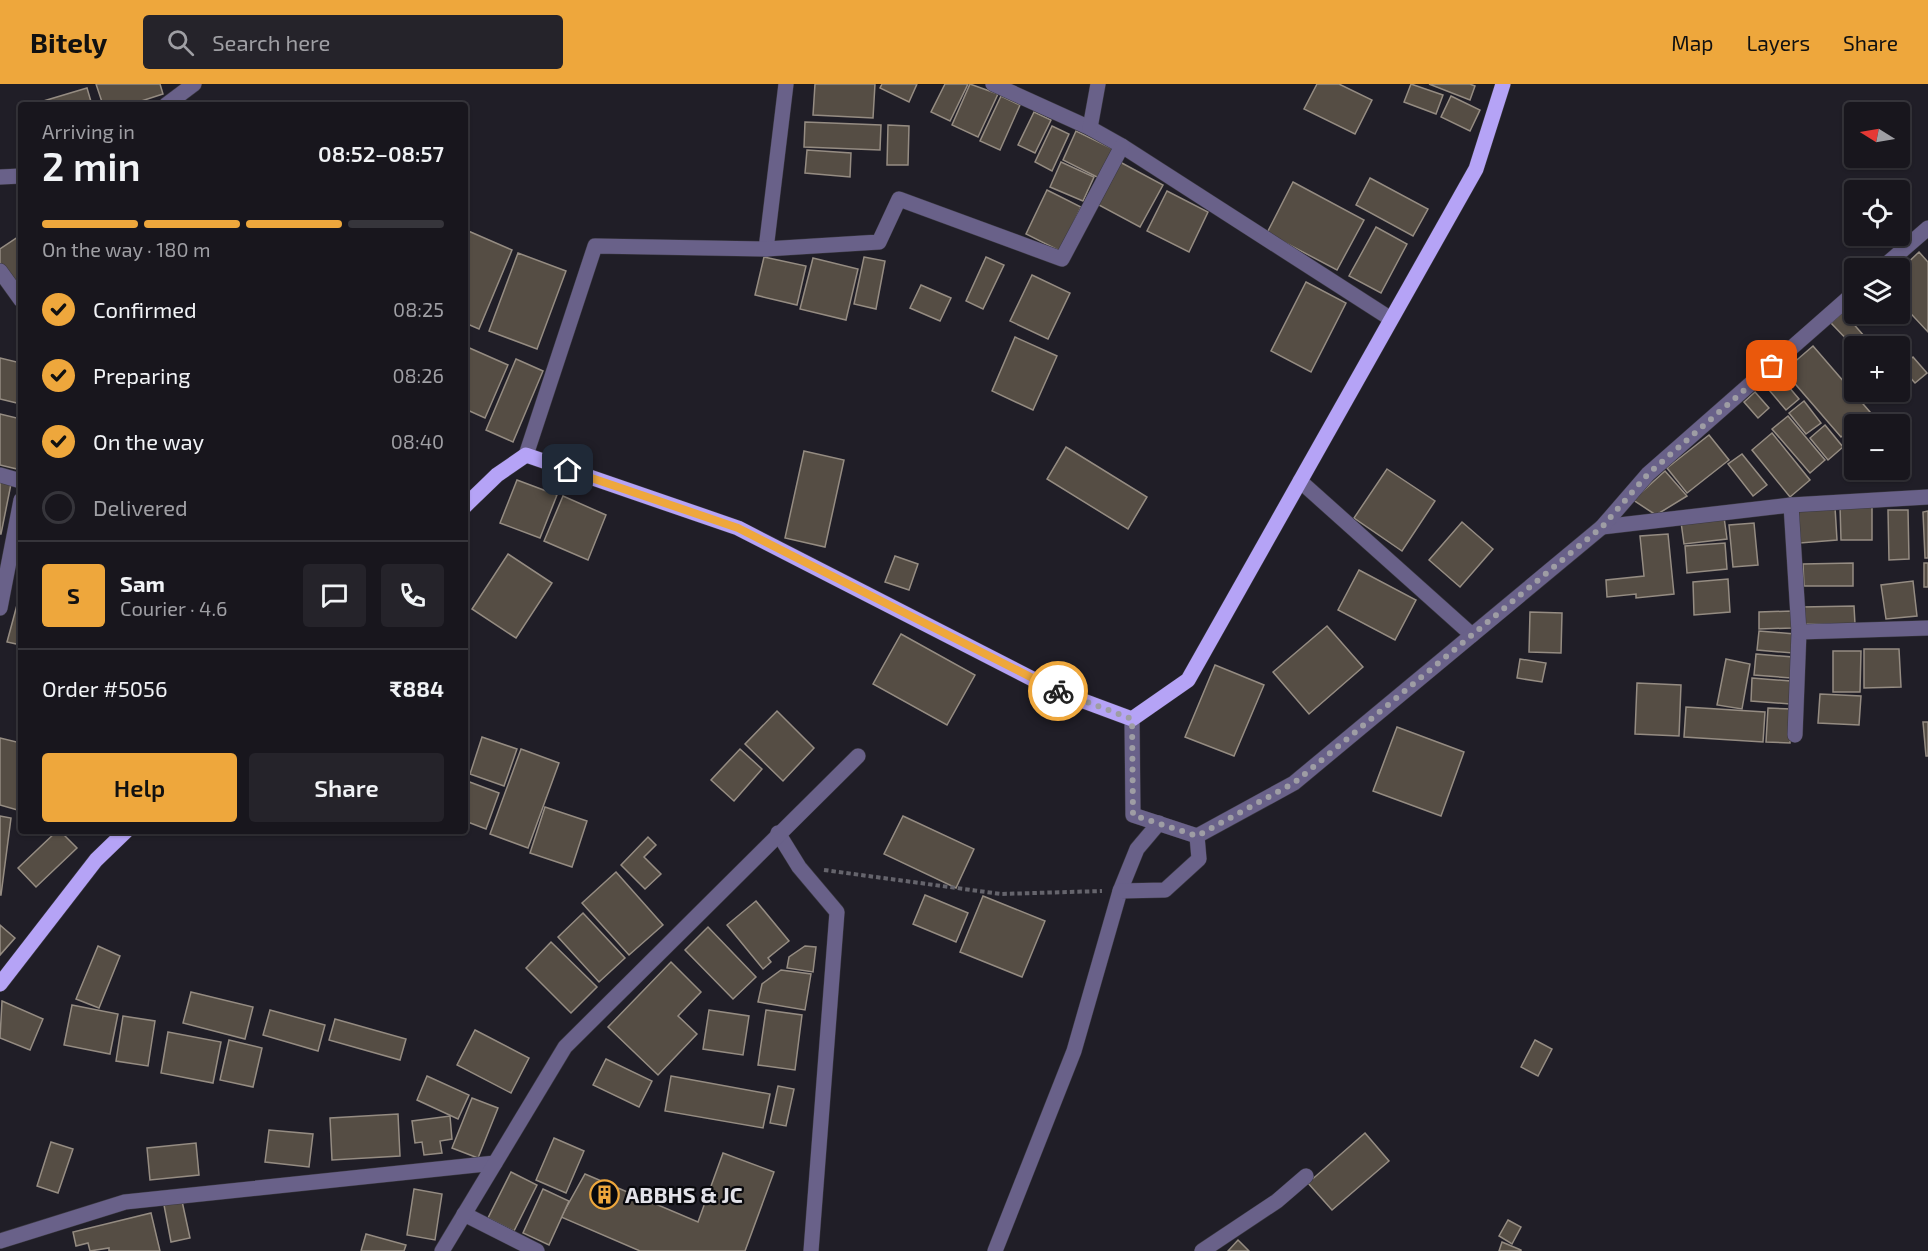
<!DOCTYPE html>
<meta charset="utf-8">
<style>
:root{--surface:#18161d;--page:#25232a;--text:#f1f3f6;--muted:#9f9fa4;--line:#36353b;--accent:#eea73c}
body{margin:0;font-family:"Exo 2",sans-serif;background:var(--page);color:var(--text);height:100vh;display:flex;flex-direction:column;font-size:22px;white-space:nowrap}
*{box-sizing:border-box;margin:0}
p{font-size:20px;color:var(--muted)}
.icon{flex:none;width:33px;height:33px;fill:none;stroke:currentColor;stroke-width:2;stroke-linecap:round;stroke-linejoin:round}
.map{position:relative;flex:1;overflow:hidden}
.side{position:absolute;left:18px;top:18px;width:450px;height:732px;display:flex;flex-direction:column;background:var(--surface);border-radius:6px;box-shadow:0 2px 4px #0004,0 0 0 2px var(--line)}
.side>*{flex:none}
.needle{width:39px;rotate:281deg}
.controls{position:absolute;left:1844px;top:18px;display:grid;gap:12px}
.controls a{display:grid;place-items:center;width:66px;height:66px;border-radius:6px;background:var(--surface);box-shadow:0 2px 4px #0004,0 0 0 2px var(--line);font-size:30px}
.pin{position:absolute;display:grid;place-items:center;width:51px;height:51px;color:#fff;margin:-26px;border-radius:12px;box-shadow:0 3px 9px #0006}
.courier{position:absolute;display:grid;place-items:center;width:60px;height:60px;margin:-30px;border:4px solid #eea73c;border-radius:50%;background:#fff;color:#222;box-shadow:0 2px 8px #0007}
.overview em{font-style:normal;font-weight:600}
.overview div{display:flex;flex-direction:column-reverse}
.overview{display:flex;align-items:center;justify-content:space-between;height:102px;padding:0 24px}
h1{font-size:39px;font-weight:600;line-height:45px}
.bar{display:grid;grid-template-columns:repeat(4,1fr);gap:9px 6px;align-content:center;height:72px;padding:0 24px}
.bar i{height:8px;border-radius:4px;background:var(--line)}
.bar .active{background:var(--accent)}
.bar p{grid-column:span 4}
.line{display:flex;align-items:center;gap:15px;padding:0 24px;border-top:2px solid var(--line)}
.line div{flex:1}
.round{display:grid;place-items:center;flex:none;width:63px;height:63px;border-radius:6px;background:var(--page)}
ol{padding:0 24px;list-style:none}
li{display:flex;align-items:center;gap:18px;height:66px}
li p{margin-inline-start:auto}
li .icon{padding:6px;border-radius:50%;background:var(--accent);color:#111;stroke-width:4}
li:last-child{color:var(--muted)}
li i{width:33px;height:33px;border:3px solid var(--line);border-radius:50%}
.cta{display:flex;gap:12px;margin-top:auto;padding:12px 24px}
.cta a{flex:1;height:69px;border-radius:6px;background:var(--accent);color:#111;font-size:24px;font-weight:600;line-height:69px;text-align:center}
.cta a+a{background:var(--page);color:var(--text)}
header{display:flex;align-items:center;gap:36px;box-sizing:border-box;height:84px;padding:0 30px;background:var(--accent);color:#111}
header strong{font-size:28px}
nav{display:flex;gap:33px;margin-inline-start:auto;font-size:21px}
.search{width:420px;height:54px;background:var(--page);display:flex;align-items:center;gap:15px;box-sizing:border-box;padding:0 21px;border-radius:6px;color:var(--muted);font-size:22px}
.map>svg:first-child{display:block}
.building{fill:#554d44;stroke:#958c82;stroke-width:1.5}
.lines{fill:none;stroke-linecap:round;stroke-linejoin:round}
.minor-casing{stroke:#3b3942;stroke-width:16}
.major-casing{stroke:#3b3942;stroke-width:16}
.path{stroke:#65646c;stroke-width:4;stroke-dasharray:4.5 3;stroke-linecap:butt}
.minor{stroke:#696189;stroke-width:15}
.major{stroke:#b5a3f6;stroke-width:15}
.done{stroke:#9e9da4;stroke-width:6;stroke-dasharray:0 10.8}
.route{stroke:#eea73c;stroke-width:8}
.labels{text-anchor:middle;stroke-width:4.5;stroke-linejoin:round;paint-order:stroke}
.poi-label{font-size:22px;font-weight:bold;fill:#e2e1e8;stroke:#09090d;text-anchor:start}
</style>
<header>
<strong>Bitely</strong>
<div class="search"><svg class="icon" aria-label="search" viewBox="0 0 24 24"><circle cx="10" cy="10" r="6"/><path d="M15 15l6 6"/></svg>Search here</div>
<nav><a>Map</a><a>Layers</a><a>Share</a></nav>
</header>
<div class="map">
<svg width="1928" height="1167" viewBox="0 0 1928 1167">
<rect width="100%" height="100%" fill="#201e27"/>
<g class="building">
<path d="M96 0H160L163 10 129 21H103Z"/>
<path d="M815 0H875L873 34 813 31Z"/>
<path d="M882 0H917L909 18 880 4Z"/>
<path d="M945 0H968L950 37 931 28Z"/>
<path d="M970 0 998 10 978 53 952 41Z"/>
<path d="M1317 0H1339L1372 16 1355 50 1304 25Z"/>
<path d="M1411 0 1443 11 1436 30 1404 18Z"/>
<path d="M1429 0H1470L1475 2 1470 16Z"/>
<path d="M87 4 92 21H41L40 18Z"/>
<path d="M1001 12 1020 21 1000 66 980 57Z"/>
<path d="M1451 12 1480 26 1470 47 1441 33Z"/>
<path d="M1034 28 1051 36 1035 69 1018 61Z"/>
<path d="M805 38 881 41 880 66 804 63Z"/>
<path d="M888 41 909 42 908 81H887Z"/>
<path d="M1052 42 1069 50 1052 87 1035 78Z"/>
<path d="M1076 47 1113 65 1099 94 1063 76Z"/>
<path d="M807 66 851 69 850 93 805 89Z"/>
<path d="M1061 78 1094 93 1083 117 1050 103Z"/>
<path d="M1120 78 1163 101 1140 143 1097 120Z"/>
<path d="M1370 94 1428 125 1413 152 1356 121Z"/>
<path d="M1293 98 1364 136 1337 186 1267 149Z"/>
<path d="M1047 106 1081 123 1060 167 1026 150Z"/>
<path d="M1167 107 1208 128 1189 168 1147 147Z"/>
<path d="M1376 143 1407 160 1381 209 1349 192Z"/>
<path d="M466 146 512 166 479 245 465 239Z"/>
<path d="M21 151V204L0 181V165Z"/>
<path d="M1919 168 1928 178V248L1899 217V187Z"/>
<path d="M518 169 566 187 537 265 489 247Z"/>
<path d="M764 173 806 182 797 221 755 211Z"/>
<path d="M864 173 885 177 876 225 854 220Z"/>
<path d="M986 173 1004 181 983 225 966 217Z"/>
<path d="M813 174 858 185 846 236 800 225Z"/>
<path d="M1032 191 1070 209 1048 255 1010 237Z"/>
<path d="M1306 198 1346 219 1311 288 1271 267Z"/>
<path d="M921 201 951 214 940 237 910 224Z"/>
<path d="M1843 228 1872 261 1870 262 1854 263 1831 239Z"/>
<path d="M1015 253 1057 272 1033 326 992 307Z"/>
<path d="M465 262 508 281 485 334 465 325Z"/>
<path d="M1813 262 1870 328 1841 353 1784 287Z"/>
<path d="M1913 273 1927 289 1915 299 1901 283Z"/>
<path d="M0 274 21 279V320L0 315Z"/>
<path d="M516 275 543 287 513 358 486 346Z"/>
<path d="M1899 285 1908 296 1899 304Z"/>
<path d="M1777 289 1799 315 1786 326 1764 300Z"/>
<path d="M1755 308 1769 324 1758 334 1744 318Z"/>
<path d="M1877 308H1895L1884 317Z"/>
<path d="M1804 317 1821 339 1806 350 1789 329Z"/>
<path d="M0 330 21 335V366L17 385 0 381Z"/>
<path d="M1788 332 1825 376 1810 389 1772 345Z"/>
<path d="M1825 341 1843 363 1828 376 1810 354Z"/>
<path d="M1772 349 1810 396 1790 413 1752 366Z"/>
<path d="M1709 351 1729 376 1687 409 1667 384Z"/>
<path d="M1066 363 1147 413 1128 445 1047 395Z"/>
<path d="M804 367 844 376 825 463 785 454Z"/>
<path d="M1742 370 1767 401 1753 412 1728 380Z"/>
<path d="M1387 385 1435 417 1402 467 1354 434Z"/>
<path d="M1665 387 1687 412 1656 431 1633 416Z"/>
<path d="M517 396 557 411 540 454 500 439Z"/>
<path d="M0 398 11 400 1 450H0Z"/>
<path d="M563 412 606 431 588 476 544 457Z"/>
<path d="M1872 421V456H1841L1840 422Z"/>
<path d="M1835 423 1837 456 1800 459 1798 426Z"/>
<path d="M1888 426H1908L1909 475 1889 476Z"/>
<path d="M1928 427V474H1925L1923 428Z"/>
<path d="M1724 433 1727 455 1684 460 1681 438Z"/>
<path d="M1462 438 1493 465 1460 503 1429 476Z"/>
<path d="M1754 439 1758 481 1733 483 1729 441Z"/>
<path d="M1668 450 1674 510 1636 514V510L1607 513 1606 496 1644 492 1640 452Z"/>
<path d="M1725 459 1727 485 1687 489 1685 462Z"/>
<path d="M508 470 552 499 516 554 472 525Z"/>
<path d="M895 472 918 480 909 506 885 498Z"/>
<path d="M1853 479V502H1804L1803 480Z"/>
<rect x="1924" y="479" width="4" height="24"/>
<path d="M1359 486 1416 516 1395 556 1338 526Z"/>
<path d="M1728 495 1730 528 1694 531 1693 498Z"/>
<path d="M1913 497 1917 532 1886 535 1881 501Z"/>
<path d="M17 521 21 522V561L7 558Z"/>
<path d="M1854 522 1855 540H1802V523Z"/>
<path d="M1792 527V544L1759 545V528Z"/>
<path d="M1530 528 1562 529 1561 569 1529 568Z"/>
<path d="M1327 542 1363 583 1309 630 1273 588Z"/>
<path d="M1759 547 1795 550 1793 569 1757 566Z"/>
<path d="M901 550 975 591 947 641 873 600Z"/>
<path d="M1864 565H1899L1901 603 1864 604Z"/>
<path d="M1833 567H1861L1860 608H1833Z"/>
<path d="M1756 570 1793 573 1791 594 1754 591Z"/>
<path d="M1520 575 1546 579 1542 598 1517 594Z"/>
<path d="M1726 575 1750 580 1742 625 1717 621Z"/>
<path d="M1215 581 1264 601 1234 672 1185 653Z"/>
<path d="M1752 594 1791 597 1790 620 1751 617Z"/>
<path d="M1637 599 1681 601 1679 652 1635 650Z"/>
<path d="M1820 610 1861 612 1859 641 1818 639Z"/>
<path d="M1686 623 1765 628 1763 658 1684 653Z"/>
<path d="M1768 624 1792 625 1790 659 1766 658Z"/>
<path d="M777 627 814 664 783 697 745 660Z"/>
<path d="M1923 638H1928V672H1926Z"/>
<path d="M1397 643 1464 668 1441 732 1373 707Z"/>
<path d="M482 653 517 665 504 702 470 690Z"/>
<path d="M0 654 21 659V727L0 721Z"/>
<path d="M521 665 559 679 528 764 490 750Z"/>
<path d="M740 665 762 685 734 717 711 696Z"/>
<path d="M467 697 499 709 486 745 465 737Z"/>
<path d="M545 723 587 737 572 783 530 769Z"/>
<path d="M0 732 11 734 1 811H0Z"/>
<path d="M903 732 974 765 956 804 884 770Z"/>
<path d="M57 747H60L77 764 36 803 18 784Z"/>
<path d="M648 753 656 761 644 773 661 790 645 805 621 781Z"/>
<path d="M616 788 663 841 629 871 582 819Z"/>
<path d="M925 811 968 829 956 858 913 840Z"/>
<path d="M983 812 1045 837 1022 893 960 868Z"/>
<path d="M756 817 789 857 768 874 771 878 763 885 727 841Z"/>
<path d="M583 829 625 874 599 898 558 853Z"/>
<path d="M0 841 15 854 0 871Z"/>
<path d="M708 843 756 893 733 915 685 866Z"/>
<path d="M551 858 597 903 571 929 526 884Z"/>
<path d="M98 862 120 872 99 924 76 915Z"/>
<path d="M805 862 816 863 813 888 787 884 789 873Z"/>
<path d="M671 878 701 908 678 932 697 950 658 991 608 943Z"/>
<path d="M781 886 811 890 805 926 758 918 762 900Z"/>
<path d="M191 908 253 923 245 955 183 939Z"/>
<path d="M2 917 43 935 30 966 0 954Z"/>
<path d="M72 921 118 930 110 970 64 961Z"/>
<path d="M270 926 325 941 318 967 263 951Z"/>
<path d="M709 926 749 932 743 971 703 965Z"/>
<path d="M766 926 802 931 795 986 758 981Z"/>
<path d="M123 932 155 937 148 982 116 977Z"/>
<path d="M335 935 406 955 400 976 329 956Z"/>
<path d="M475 946 529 974 511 1009 457 981Z"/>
<path d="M168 948 221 958 213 999 161 989Z"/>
<path d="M229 956 262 964 253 1003 220 996Z"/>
<path d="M1535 956 1552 965 1538 992 1521 983Z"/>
<path d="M606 975 652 997 639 1023 593 1001Z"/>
<path d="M427 992 469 1011 458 1035 417 1016Z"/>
<path d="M671 992 770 1010 763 1044 665 1027Z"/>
<path d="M778 1002 794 1005 786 1042 770 1039Z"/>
<path d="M472 1014 498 1024 478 1074 452 1064Z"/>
<path d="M398 1030 400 1072 332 1076 330 1034Z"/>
<path d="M450 1032 452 1055 440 1057 442 1069 424 1071 422 1058 415 1059 412 1037Z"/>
<path d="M269 1046 313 1050 309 1083 265 1078Z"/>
<path d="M1365 1049 1389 1077 1332 1126 1308 1099Z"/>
<path d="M554 1054 584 1067 566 1109 536 1096Z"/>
<path d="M51 1058 73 1065 58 1109 37 1102Z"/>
<path d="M196 1059 199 1091 150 1096 147 1064Z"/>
<path d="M723 1069 774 1088 745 1167H640L561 1133 585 1090 698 1138Z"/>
<path d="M511 1088 537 1101 514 1147 488 1134Z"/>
<path d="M414 1105 442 1110 435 1156 407 1151Z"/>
<path d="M543 1105 569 1117 549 1161 523 1149Z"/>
<path d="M182 1117 190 1154 171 1158 164 1121Z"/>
<path d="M151 1129 160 1167H109V1164L90 1167 88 1159 76 1162 73 1148Z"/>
<path d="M1508 1136 1521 1143 1512 1160 1499 1152Z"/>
<path d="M366 1150 406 1161 404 1167H361Z"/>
<path d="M1238 1156 1249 1167H1228Z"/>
<path d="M1502 1158 1521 1166V1167H1499Z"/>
</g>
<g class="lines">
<defs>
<g id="minor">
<path d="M993 0 1090 44 1122 62 1391 235"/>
<path d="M166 21 194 0"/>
<path d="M1090 44 1098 0"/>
<path d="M0 93 21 92"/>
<path d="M766 165 786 0"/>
<path d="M1882 184 1928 144"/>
<path d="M0 187 21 216"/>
<path d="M526 371 595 162 766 165 879 158 899 115 1062 175 1122 62"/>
<path d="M0 391 21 397"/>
<path d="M1300 397 1472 551"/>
<path d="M1791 421 1799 548 1795 651"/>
<path d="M1602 443 1791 421 1928 413"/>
<path d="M0 524 21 416"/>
<path d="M1799 548 1928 544"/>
<path d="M1132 635 1133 731 1197 752 1294 699 1602 443 1648 390 1854 209"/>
<path d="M778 749 799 783 837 828 811 1167"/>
<path d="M1120 807 1137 765 1159 739"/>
<path d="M464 1130 537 1167"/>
<path d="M0 1157 125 1118 495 1079"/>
<path d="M442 1167 565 963 858 672"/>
<path d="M995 1167 1074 967 1120 807 1165 806 1199 775 1197 752"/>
<path d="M1202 1167 1277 1117 1306 1092"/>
</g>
<g id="major">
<path d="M465 422 497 391 526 371 738 444 1054 606 1132 635 1188 596 1476 85 1503 0"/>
<path d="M0 900 96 776 126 747"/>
</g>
</defs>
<use href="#minor" class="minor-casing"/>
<use href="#major" class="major-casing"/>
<path class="path" d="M824 786 1001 810 1102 807"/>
<use href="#minor" class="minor"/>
<use href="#major" class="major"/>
</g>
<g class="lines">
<path class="done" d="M1058 607 1132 635 1133 731 1197 752 1294 699 1602 443 1648 390 1772 282"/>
<path class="route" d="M568 386 738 444 1058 607"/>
</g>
<defs>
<symbol id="building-ring" viewBox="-11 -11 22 22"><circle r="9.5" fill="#09090d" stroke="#eea73c" stroke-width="1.5"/><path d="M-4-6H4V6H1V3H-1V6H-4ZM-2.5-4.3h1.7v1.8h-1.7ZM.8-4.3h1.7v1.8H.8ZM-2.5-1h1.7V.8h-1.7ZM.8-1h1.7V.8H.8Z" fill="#eea73c"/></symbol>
</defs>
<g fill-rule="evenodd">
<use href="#building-ring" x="588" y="1094" width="33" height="33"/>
</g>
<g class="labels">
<g class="poi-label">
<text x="625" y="1119">ABBHS &amp; JC</text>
</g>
</g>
</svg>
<div class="controls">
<a><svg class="needle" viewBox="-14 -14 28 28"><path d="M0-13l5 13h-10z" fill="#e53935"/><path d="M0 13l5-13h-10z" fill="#9f9fa4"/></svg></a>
<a><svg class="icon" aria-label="locate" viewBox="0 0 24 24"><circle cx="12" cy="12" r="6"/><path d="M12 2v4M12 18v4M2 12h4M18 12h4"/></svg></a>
<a><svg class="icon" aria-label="layers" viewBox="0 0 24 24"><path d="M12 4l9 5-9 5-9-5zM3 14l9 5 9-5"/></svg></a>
<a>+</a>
<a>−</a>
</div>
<div class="pin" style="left:1772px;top:282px;background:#ea580c"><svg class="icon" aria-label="bag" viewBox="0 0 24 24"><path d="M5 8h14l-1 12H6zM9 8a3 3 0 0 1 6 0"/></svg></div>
<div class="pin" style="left:568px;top:386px;background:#1f2937"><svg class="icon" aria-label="home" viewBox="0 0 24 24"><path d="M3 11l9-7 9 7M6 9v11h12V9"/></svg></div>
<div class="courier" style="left:1058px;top:607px"><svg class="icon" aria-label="bike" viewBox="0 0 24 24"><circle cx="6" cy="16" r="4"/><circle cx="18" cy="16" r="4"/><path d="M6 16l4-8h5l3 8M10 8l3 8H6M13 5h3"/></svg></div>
<section class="side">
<div class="overview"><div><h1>2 min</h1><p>Arriving in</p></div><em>08:52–08:57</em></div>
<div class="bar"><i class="active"></i><i class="active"></i><i class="active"></i><i></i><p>On the way · 180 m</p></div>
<ol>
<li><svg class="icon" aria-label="check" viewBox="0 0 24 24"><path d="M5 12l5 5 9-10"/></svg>Confirmed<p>08:25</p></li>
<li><svg class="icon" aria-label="check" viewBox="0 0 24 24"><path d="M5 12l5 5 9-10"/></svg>Preparing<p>08:26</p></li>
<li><svg class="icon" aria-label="check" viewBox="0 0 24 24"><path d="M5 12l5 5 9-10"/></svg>On the way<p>08:40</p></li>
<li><i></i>Delivered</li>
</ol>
<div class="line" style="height:108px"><b class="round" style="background:var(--accent);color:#111">S</b><div><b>Sam</b><p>Courier · 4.6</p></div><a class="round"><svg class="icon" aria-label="chat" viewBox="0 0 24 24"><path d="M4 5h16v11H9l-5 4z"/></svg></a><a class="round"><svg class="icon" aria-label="phone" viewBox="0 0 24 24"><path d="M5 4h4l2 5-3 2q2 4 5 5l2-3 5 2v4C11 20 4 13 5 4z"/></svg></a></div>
<div class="line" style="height:78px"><div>Order #5056</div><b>₹884</b></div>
<div class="cta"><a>Help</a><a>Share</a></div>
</section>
</div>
